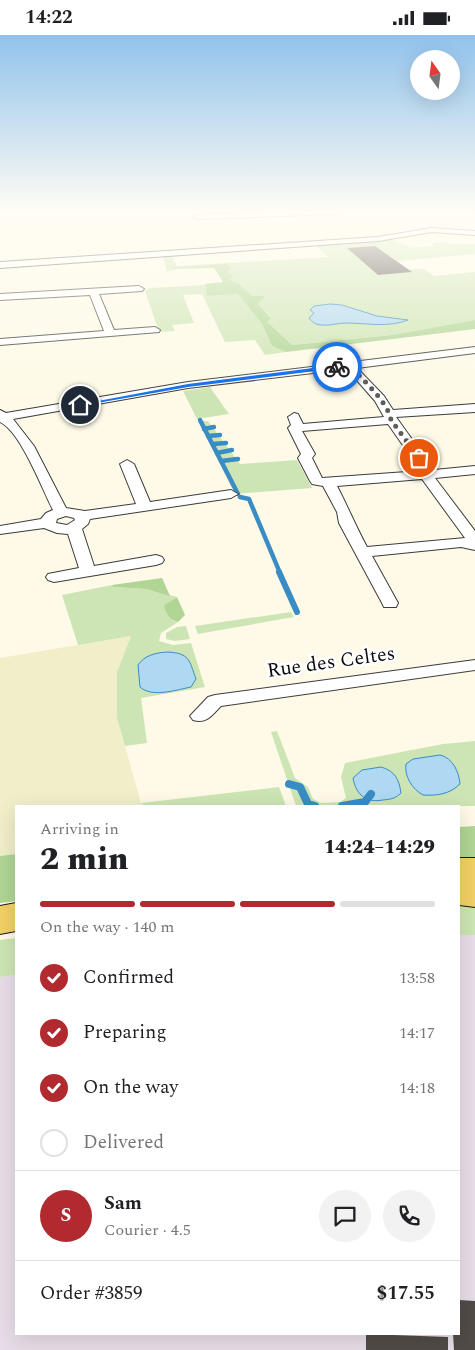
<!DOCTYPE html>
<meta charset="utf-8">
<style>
:root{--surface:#fff;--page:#f2f2f2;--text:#202124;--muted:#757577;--line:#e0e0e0;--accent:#b02a2f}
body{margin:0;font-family:Spectral,serif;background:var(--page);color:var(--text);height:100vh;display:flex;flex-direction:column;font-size:19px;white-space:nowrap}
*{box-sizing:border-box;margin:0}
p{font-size:16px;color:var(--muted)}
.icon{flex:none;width:28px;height:28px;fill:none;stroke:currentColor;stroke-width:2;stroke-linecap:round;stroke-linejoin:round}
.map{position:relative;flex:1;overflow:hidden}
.drawer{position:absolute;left:15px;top:770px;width:445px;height:530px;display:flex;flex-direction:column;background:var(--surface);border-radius:0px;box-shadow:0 5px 20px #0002}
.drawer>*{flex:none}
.needle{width:32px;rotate:346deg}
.buttons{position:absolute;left:410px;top:15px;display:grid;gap:10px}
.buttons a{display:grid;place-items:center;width:50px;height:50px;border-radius:50%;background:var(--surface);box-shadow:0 5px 20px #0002;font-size:25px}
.pin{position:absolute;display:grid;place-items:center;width:42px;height:42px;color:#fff;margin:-21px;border:2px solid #fff;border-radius:50%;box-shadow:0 1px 5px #0007}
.courier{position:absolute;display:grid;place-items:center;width:50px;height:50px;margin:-25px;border:4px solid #1a73e8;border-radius:50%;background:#fff;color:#222;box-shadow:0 1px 6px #0007}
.summary em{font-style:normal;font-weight:800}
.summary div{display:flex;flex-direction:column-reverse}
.summary{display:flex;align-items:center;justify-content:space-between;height:85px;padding:0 25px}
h1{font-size:32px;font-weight:800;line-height:38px}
.bar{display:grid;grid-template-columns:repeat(4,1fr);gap:8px 5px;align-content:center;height:60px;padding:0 25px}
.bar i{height:6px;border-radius:4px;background:var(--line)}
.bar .active{background:var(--accent)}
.bar p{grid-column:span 4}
.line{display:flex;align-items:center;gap:12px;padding:0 25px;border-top:1px solid var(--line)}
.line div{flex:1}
.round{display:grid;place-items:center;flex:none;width:52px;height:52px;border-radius:26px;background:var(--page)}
ol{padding:0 25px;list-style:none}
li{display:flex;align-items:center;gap:15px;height:55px}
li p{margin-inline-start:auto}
li .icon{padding:5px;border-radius:50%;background:var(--accent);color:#fff;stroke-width:4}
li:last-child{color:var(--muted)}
li i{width:28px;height:28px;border:2px solid var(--line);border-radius:50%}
.status{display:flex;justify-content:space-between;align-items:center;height:35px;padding:0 25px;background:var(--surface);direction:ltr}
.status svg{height:14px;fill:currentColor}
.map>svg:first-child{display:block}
.industrial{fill:#e7dde8}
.farmland{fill:#f1eeca}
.green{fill:#cde5b4}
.forest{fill:#b0d594}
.water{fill:#afd8f2;stroke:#3a8cc5}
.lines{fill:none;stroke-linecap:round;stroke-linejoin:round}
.stream-far2{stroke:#3a8cc5;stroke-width:4.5}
.stream-far1{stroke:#3a8cc5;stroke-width:6}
.stream{stroke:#3a8cc5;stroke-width:8}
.building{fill:#514b47}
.minor-casing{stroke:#3c3c3c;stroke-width:2}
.primary-casing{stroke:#1a1a1a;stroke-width:2}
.minor{fill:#fff;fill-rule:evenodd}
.primary{fill:#f1d164;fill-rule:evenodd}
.route{fill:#1a73e8}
.done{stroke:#5f5d57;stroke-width:5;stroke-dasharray:0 9}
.labels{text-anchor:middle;stroke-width:5;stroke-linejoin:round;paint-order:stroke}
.street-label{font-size:20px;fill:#090909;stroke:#fff}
</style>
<div class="status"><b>14:22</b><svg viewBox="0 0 49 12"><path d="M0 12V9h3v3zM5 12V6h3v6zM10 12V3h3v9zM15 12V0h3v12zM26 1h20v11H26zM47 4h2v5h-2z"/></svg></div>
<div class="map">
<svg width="475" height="1315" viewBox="0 0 475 1315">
<rect width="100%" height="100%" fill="#fefae7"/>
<path class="industrial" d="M459 900H475V1315H0V942L16 940V1299H459Z"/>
<path class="farmland" d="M131 601 117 637V683L141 768 144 771H16V819L0 821V623Z"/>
<g class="green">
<path d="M392 204 411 213 434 211 432 208 446 207 449 209H475V219L397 226 375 211 349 213 378 240 411 237 408 234H424L434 241 475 237V285L392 300 292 310 266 287 271 282 258 269 265 261H252L238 248 228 245 227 237 232 232 172 233 175 235 167 236 163 222 171 220 177 231 328 222 314 209Z"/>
<path d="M205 250 207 261 238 259 262 289 272 311 286 317 265 320 255 305 225 307 202 259 183 260 194 288 172 290 175 296 159 297 145 256 150 253Z"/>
<path d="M210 352 229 379 197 384 183 356Z"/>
<path d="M198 386H208L240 429 297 425 312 453 235 459Z"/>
<path d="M112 550 113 552 147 554 177 562 164 570 173 586 178 587 161 598 159 606 173 610 191 608 205 652 141 663 147 708 125 711 117 683V637L131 601 78 610 62 560Z"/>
<path d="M291 577 294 582 198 599 195 591Z"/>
<path d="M186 591 190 604 175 606 166 604V598L177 592Z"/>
<path d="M277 696 295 743 308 752 313 764 321 768 340 767 346 763 341 742 345 728 443 709 475 706V771H296L271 697Z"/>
<path d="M279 752 286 771H144L141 768Z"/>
<rect x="459" y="868" width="16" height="32"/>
<path d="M16 903V940L0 942V905Z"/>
</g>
<g class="forest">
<path d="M225 229 232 232 227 237 233 241 229 245 238 248 252 261H265L258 269 271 283 267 287 292 310 392 300 475 285V294L286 317 272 311 262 289 238 259 207 261 205 249 223 247 214 233 172 234V233Z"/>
<path d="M162 543 170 561 147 554 113 552 112 550Z"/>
<path d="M177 562 185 580 178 587C169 585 166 578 164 570Z"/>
<path d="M475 791V828H459V792Z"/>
<path d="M16 819V866L0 868V821Z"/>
</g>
<g class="water">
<path d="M330 269 342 270 377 281 408 285C387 293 367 288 345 288 338 288 329 291 322 290 316 290 312 287 309 283L314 278 310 275 314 271Z"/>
<path d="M167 617C190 618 189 625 196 644L191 652C176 655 152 663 140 652L138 630C145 620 155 618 167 617Z"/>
<path d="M440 720C453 723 459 737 460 749 450 759 437 761 423 760 412 754 404 741 406 729L413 724Z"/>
<path d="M381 732C395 736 399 744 401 758 395 764 391 764 383 765 366 768 356 760 353 743L362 735Z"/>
</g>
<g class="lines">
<g class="stream-far2">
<path d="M200 385 238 459"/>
<path d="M204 394 214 392"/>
<path d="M208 401 220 400"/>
<path d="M213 409 226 408"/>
<path d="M217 418 232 415"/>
<path d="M221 426 238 424"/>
<path d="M240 462 249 464 280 538"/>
</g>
<path class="stream-far1" d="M279 537 297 577"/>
<g class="stream">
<path d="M289 749 300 752 308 769 315 771"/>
<path d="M342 771 365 767 371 759"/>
</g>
</g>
<g class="building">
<path d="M375 211 412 237 378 240 347 213Z"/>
<path d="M459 1265 475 1266V1315H454L453 1299H459Z"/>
<path d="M366 1299 448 1302V1315H366Z"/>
</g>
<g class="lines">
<defs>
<g id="minor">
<path d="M297 176 342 177 338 179 197 184 193 182 197 180Z"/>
<path d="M432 193 475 196V200L432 197 378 206 0 233V227L378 202Z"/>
<path d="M139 251 144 254 142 256 99 259 114 295 155 292 160 295 159 297 0 310V304L104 296 90 260 0 265V259Z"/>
<path d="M475 312V318L357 333 384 361 393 375 475 369V377L396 382 434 435 475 431V439L435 443 475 496V515L461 512 372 521 398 568 396 572H384L382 568 339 488 337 477 323 451 312 449 310 446 298 423 301 419 288 393 291 390 288 382 294 378 298 379 303 389 384 382 375 366 347 334 188 353 13 384 34 411 66 473 85 476 136 469 120 429 127 425 134 429 150 467 231 455 238 459 231 463 90 484 88 489 82 494 94 531 156 520 162 522 164 525 162 528 156 530 54 547 48 545 46 542 48 539 79 533 68 499 57 498 44 493 0 499V491L41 484 46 478 53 475C42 454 21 397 0 387V375L6 378 188 347ZM388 389 421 436 322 443 312 423 315 419 302 396ZM422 444 465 503 367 512C356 492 348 472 337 451ZM66 481 74 483 75 485 67 490 56 488 57 484Z"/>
<path d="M475 625V635L221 671C212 680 207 689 193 685L190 681 208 662 215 660Z"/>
</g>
<g id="primary">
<path d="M459 823H475V872L459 870Z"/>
<path d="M16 868V896L0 899V871Z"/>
</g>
</defs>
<use href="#minor" class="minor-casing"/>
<use href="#primary" class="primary-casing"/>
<use href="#minor" class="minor"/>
<use href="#primary" class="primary"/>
</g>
<linearGradient id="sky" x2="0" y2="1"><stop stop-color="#91c2ec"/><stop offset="0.49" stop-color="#fffdf4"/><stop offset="1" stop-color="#fffdf4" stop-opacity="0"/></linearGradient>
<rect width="475" height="360" fill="url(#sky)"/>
<path class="route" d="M337 330 339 333 188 352 80 371 77 370 188 349Z"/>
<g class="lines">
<path class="done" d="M337 332 349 330C362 344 388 367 391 385L419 423"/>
</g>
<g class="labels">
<g class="street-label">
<text transform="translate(331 626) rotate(-8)" y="7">Rue des Celtes</text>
</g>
</g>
</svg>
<div class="buttons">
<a><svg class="needle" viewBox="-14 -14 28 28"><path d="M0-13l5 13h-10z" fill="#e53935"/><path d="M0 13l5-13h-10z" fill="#757577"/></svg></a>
</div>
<div class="pin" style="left:419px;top:423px;background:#ea580c"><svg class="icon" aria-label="bag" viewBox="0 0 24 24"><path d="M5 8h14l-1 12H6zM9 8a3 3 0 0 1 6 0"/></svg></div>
<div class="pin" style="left:80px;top:370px;background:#1f2937"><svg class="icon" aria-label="home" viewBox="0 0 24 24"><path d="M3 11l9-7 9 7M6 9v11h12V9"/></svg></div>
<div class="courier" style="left:337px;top:332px"><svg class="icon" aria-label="bike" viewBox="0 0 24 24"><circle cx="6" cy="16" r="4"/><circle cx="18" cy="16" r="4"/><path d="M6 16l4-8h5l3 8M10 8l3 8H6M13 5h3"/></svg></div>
<section class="drawer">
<div class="summary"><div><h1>2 min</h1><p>Arriving in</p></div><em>14:24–14:29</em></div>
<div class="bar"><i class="active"></i><i class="active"></i><i class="active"></i><i></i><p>On the way · 140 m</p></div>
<ol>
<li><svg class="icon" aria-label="check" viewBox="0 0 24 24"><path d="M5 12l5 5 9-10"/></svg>Confirmed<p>13:58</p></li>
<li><svg class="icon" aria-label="check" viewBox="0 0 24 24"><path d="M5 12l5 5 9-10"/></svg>Preparing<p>14:17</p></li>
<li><svg class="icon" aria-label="check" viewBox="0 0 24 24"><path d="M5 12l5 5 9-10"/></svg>On the way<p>14:18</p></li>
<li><i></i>Delivered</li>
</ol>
<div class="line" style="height:90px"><b class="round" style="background:var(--accent);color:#fff">S</b><div><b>Sam</b><p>Courier · 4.5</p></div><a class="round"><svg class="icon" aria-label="chat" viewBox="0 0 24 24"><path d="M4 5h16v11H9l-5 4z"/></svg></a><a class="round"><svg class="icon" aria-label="phone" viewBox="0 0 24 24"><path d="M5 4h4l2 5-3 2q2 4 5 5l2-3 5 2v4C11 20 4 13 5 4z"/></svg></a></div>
<div class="line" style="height:65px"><div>Order #3859</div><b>$17.55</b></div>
</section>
</div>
